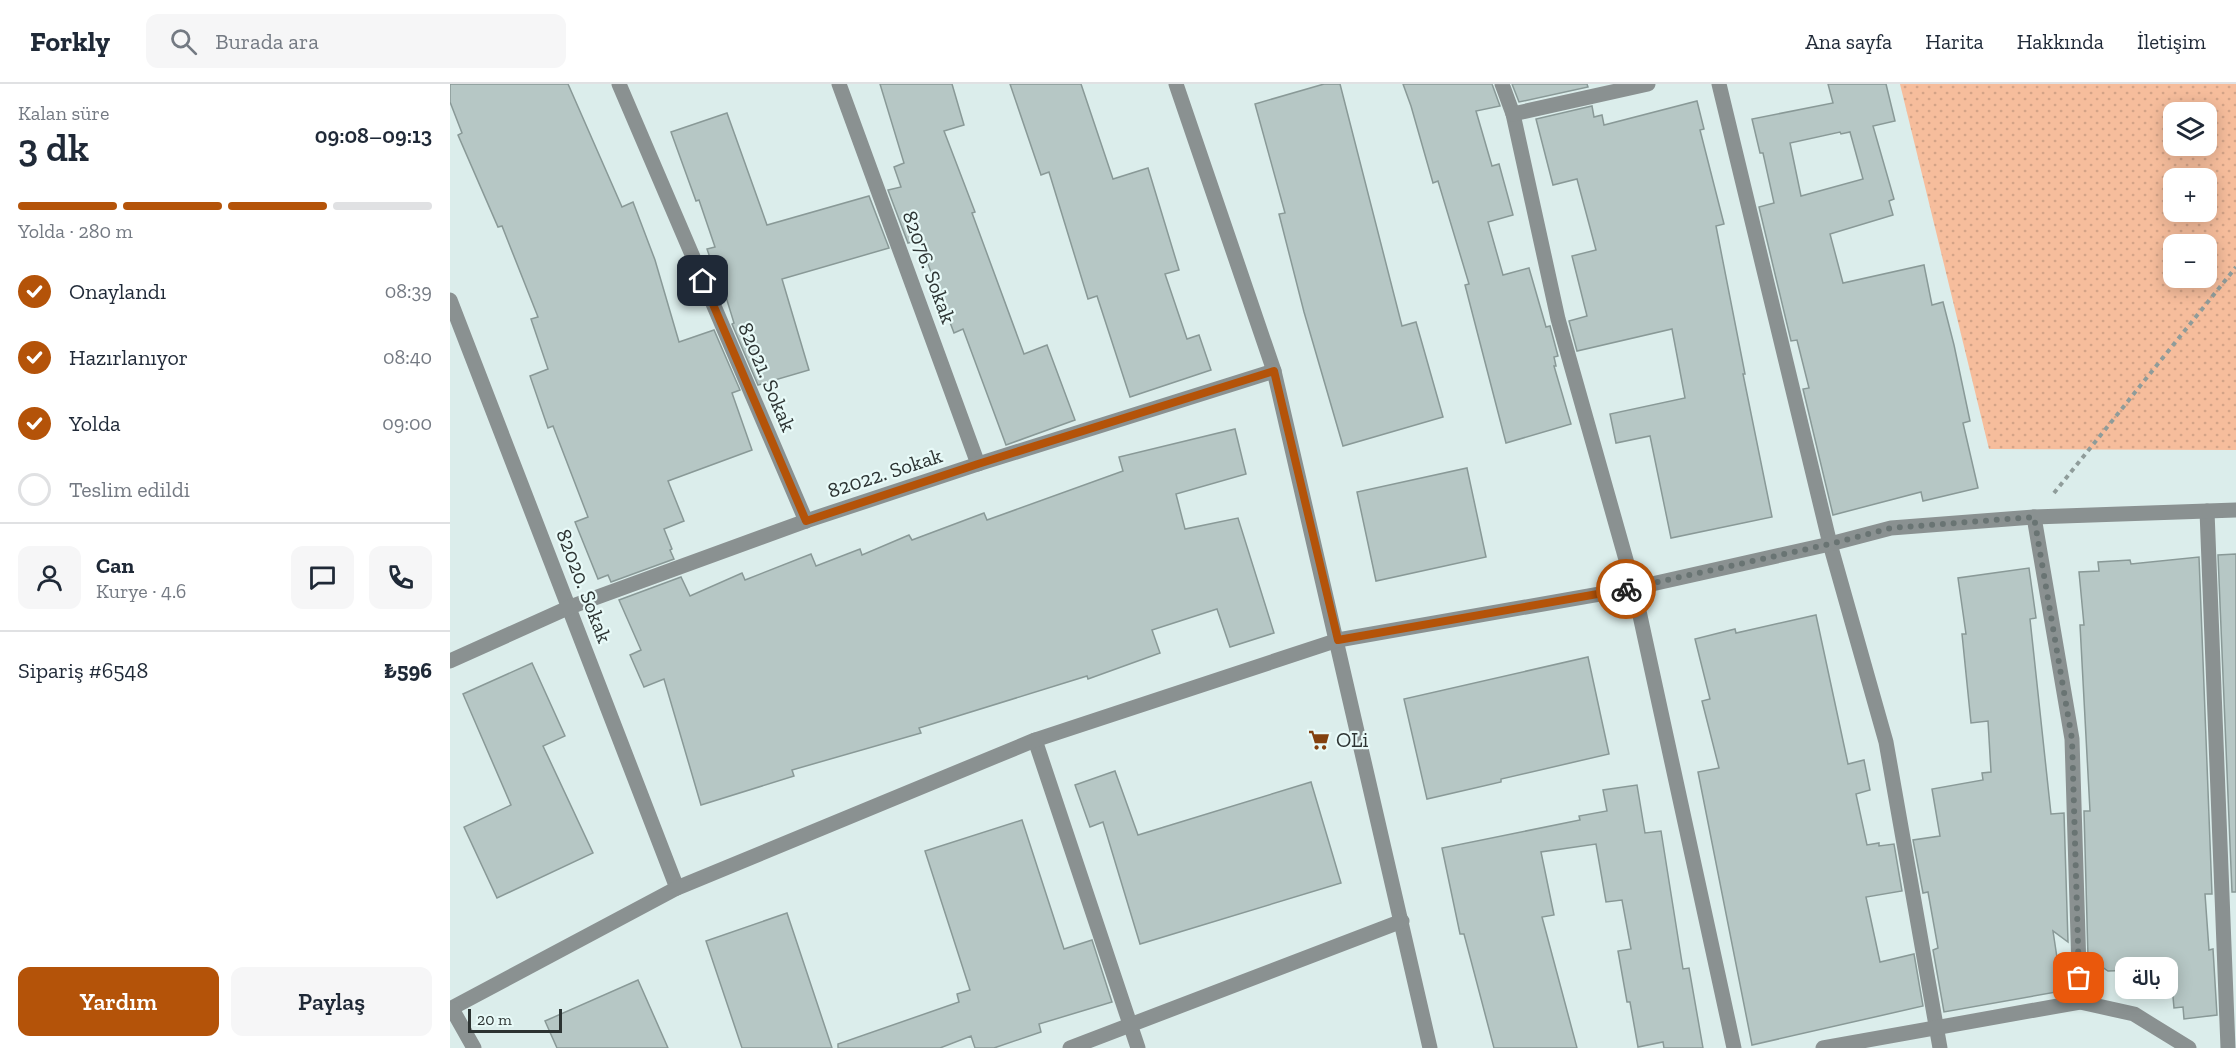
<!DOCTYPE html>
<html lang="tr">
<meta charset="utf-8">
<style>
:root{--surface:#fff;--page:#f6f6f7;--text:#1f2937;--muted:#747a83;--line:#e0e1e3;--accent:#b45309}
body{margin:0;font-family:"Zilla Slab","Noto Sans Arabic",serif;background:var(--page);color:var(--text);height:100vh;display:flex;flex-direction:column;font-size:22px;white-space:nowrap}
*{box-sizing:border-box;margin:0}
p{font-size:20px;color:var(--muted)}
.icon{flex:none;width:33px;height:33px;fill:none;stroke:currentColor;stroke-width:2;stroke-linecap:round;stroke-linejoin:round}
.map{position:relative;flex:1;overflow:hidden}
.details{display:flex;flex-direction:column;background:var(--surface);width:450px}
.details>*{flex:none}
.controls{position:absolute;left:1713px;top:18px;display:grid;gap:12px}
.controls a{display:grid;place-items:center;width:54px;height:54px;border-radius:12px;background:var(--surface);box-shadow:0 3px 15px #0003;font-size:30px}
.scale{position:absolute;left:18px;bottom:15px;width:94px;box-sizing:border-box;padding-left:6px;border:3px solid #2c3332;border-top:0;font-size:16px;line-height:21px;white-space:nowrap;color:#2c3332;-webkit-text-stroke:4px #e8faf8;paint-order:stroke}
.pin{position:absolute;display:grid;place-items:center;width:51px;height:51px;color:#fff;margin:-26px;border-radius:12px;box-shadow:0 3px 9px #0006}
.courier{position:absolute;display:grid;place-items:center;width:60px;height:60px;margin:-30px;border:4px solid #b45309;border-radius:50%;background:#fff;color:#222;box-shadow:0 2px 8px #0007}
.bubble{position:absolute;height:42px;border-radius:12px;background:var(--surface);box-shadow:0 3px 15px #0003;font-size:20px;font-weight:600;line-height:42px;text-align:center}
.headline em{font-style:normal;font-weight:600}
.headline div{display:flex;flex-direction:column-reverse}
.headline{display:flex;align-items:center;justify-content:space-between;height:102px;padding:0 18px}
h1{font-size:39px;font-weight:600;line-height:45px}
.bar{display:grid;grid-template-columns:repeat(4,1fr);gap:9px 6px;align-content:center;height:72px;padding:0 18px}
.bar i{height:8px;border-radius:4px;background:var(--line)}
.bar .on{background:var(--accent)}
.bar p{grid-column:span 4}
.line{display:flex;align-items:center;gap:15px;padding:0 18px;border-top:2px solid var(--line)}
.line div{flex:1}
.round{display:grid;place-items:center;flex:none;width:63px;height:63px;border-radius:12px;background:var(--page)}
ol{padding:0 18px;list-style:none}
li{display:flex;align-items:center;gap:18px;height:66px}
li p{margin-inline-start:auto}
li .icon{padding:6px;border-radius:50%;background:var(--accent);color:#fff;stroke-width:4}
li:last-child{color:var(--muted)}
li i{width:33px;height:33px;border:3px solid var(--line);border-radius:50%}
.cta{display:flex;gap:12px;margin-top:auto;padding:12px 18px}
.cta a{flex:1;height:69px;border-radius:12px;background:var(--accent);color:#fff;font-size:24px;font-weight:600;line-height:69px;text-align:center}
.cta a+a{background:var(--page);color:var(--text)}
header{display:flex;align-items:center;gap:36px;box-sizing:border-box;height:84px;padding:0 30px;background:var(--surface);border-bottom:2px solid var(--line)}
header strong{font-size:28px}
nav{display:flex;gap:33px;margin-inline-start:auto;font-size:21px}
.search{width:420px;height:54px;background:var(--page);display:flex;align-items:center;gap:15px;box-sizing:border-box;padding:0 21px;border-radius:12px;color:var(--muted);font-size:22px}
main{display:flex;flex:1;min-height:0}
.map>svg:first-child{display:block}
.park{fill:url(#park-dots);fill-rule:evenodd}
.building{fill:#b6c7c5;stroke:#899997;stroke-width:1.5;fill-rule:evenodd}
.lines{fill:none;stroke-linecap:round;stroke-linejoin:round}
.path{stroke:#8f9c9a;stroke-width:4;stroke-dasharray:4.5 4.5;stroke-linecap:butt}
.minor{stroke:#8a9191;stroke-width:15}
.done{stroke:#697473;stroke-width:6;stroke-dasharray:0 10.8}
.route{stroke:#b45309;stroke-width:8}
.labels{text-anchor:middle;stroke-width:4.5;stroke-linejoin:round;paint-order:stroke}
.street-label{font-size:21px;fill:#2c3332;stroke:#e8faf8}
.poi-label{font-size:21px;fill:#2c3332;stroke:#e8faf8;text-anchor:start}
</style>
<header>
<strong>Forkly</strong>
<div class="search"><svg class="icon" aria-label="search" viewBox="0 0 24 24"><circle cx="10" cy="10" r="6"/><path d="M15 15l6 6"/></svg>Burada ara</div>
<nav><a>Ana sayfa</a><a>Harita</a><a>Hakkında</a><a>İletişim</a></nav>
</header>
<main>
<section class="details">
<div class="headline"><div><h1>3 dk</h1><p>Kalan süre</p></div><em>09:08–09:13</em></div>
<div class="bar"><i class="on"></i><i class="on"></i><i class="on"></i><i></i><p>Yolda · 280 m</p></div>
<ol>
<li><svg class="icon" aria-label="check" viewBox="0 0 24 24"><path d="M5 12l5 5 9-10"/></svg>Onaylandı<p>08:39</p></li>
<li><svg class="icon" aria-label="check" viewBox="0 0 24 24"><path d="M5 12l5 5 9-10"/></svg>Hazırlanıyor<p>08:40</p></li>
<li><svg class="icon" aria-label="check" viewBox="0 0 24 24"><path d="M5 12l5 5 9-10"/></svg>Yolda<p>09:00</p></li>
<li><i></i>Teslim edildi</li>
</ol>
<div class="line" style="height:108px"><a class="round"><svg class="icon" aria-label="person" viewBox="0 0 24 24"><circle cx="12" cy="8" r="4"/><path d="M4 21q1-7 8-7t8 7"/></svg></a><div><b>Can</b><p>Kurye · 4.6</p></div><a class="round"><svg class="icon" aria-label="chat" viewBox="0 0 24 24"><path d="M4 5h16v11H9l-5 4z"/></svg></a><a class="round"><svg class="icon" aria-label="phone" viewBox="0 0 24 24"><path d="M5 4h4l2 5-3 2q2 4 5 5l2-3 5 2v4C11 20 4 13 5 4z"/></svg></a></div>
<div class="line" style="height:78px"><div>Sipariş #6548</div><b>₺596</b></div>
<div class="cta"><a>Yardım</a><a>Paylaş</a></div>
</section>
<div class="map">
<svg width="1786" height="964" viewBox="0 0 1786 964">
<defs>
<pattern id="park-dots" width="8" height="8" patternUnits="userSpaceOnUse" patternTransform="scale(1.5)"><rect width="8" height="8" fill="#f6bd9c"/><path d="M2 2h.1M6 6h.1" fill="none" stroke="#d3a387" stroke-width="1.8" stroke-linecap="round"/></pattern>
</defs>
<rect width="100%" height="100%" fill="#dbedeb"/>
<path class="park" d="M1450 0H1786V366L1539 365ZM1724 28H1756V62H1724ZM1724 94H1756V128H1724ZM1724 160H1756V194H1724Z"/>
<g class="building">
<path d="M0 0H118L172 123 183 118 205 176 229 258 264 246 290 306 282 309 302 366 218 397 234 437 214 445 222 465 220 466 224 475 161 498 158 491 148 495 125 438 138 433 103 342 98 344 80 292 98 285 81 235 88 233 52 142 48 143 8 51 12 49 0 18Z"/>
<path d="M430 0H502L514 41 494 47 525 128 522 129 574 270 597 261 625 336 556 361 513 245 504 249 469 156 458 159 438 106 451 103 444 83 454 79Z"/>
<path d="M560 0H631L663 95 698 84 729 186 715 190 737 255 749 251 761 286 680 313 647 212 638 215 599 88 591 91Z"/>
<path d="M874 0H890L952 242 966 238 993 333 893 362 854 228 829 130 835 129 805 20Z"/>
<path d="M953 0H1042L1050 22 1026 27 1042 82 1049 80 1063 131 1038 138 1053 191 1079 184 1096 243 1100 242 1108 272 1104 273 1106 282H1104L1121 340 1056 359 1015 201 1019 200 988 97 983 99 961 22Z"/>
<path d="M1062 0H1137L1138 3 1069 18Z"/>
<path d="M1378 0H1436L1445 37 1423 42 1444 115 1439 117 1443 131 1380 150 1393 199 1474 181 1482 221 1493 218 1504 261 1520 337 1513 339 1528 404 1473 417 1471 408 1383 431 1353 305 1359 304 1347 256 1341 257 1309 123 1324 119 1313 69H1310L1302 35 1383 19ZM1390 48 1391 50 1400 48 1413 95 1351 112 1340 59Z"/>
<path d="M1247 17 1254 45 1250 46 1274 140 1266 142 1295 290H1293L1322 433 1221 454 1200 352 1166 359 1160 330 1235 314 1222 245 1127 267 1119 237 1137 232 1122 172 1146 166 1127 95 1103 101 1086 35 1142 22 1144 33 1152 31 1154 41Z"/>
<path d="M277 29 317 141 419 112 439 164 332 195 359 286 308 301 282 240 284 239 269 190 266 191 257 165 265 163 249 116 246 117 221 48Z"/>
<path d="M785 345 796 390 726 410 735 445 788 434 824 549 780 563 767 525 702 546 710 569 638 595 637 592 469 644 471 649 342 686 344 692 251 721 214 595 194 603 180 571 191 566 169 516 231 493 240 512 292 489 295 496 361 470 366 482 410 465 412 471 459 451 462 456 534 429 537 436 673 387 669 373Z"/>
<path d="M1017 384 1036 473 926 497 907 408Z"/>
<path d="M1786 470V808H1782L1768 471Z"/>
<path d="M1749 473 1762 810H1755L1759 866 1763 865 1767 931 1734 935 1733 923 1724 924 1722 902H1719L1717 885 1658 887 1638 873 1634 727H1640L1630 541H1634L1629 488 1649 487 1648 478 1680 476 1681 480Z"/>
<path d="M1579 484 1586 534 1580 535 1601 730 1614 729 1618 858 1603 847 1612 907 1494 928 1483 866 1488 864 1478 808 1473 809 1463 756 1490 752 1482 705 1533 696 1532 689 1541 688 1538 637 1521 639 1512 550H1516L1508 494Z"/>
<path d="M1366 531 1398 680 1414 676 1420 706 1406 710 1417 761 1429 759V762L1444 760 1452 807 1416 813 1430 878 1464 870 1473 922 1302 961 1248 688 1269 684 1252 617 1260 615 1245 555 1285 545 1286 549Z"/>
<path d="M1138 573 1159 670 1051 695V698L977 715 954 615Z"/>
<path d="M82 579 115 652 93 662 143 769 47 814 14 743 61 721 13 610Z"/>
<path d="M665 687 688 751 861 698 891 799 690 860 653 738 640 743 625 701Z"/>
<path d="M1187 701 1195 749 1211 747 1233 885 1239 884 1253 964H1214L1213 958 1188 963 1180 918H1177L1168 867 1181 865 1172 816 1156 818 1146 760 1091 768 1104 831 1092 833 1127 964H1044L1014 850H1010L992 764 1130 736 1129 732 1157 727 1153 706Z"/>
<path d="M572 736 614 865 642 856 662 918 589 940 591 948 544 964H525L521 952 490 964H388V960L509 918 507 910 520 906 475 767Z"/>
<path d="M337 829 382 964H292L256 857Z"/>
<path d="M188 896 218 964H107L95 937Z"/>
</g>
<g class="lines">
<path class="path" d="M1604 409 1786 183"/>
<g class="minor">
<path d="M169 0 356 437"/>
<path d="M389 0 528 380"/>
<path d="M726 0 824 287 980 964"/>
<path d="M1052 0 1063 30 1108 235 1184 504 1284 964"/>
<path d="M1269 0 1380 460 1436 658 1490 964"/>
<path d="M1063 30 1198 0"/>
<path d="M0 216 227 804"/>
<path d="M1757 427 1778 964"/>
<path d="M1584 433 1622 655 1630 918"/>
<path d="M0 577 120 523 356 437 528 380 824 287"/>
<path d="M585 656 688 964"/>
<path d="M0 925 227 804 585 656 888 556 1184 504 1380 460 1441 444 1584 433 1786 426"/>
<path d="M2 925 24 964"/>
<path d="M620 964 952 837"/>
<path d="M1373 964 1630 918 1684 930 1739 964"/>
</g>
</g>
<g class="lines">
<path class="done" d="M1176 505 1380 460 1441 444 1584 433 1622 655 1629 894"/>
<path class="route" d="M253 197 356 437 528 380 824 287 888 556 1176 505"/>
</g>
<defs>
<symbol id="supermarket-bare" viewBox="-9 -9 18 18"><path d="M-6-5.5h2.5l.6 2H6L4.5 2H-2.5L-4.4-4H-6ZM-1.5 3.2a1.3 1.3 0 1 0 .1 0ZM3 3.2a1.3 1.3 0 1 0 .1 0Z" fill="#83410f" stroke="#e8faf8" stroke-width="2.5" paint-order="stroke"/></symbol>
</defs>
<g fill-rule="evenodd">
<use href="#supermarket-bare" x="854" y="641" width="30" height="30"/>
</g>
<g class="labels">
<g class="street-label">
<text transform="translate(479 183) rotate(70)" y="7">82076. Sokak</text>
<text transform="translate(317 293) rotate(67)" y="7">82021. Sokak</text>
<text transform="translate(435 389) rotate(-18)" y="7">82022. Sokak</text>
<text transform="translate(134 502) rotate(69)" y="7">82020. Sokak</text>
</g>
<g class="poi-label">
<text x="886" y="663">OLi</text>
</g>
</g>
</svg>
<div class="controls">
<a><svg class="icon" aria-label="layers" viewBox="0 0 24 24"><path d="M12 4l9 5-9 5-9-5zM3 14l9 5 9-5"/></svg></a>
<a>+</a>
<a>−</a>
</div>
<div class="scale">20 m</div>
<div class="pin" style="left:1629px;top:894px;background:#ea580c"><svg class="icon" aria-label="bag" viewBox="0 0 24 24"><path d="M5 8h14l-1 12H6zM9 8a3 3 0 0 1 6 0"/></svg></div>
<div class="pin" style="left:253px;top:197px;background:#1f2937"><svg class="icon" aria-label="home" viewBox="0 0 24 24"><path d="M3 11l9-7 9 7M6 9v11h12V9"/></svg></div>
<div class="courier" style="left:1176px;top:505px"><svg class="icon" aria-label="bike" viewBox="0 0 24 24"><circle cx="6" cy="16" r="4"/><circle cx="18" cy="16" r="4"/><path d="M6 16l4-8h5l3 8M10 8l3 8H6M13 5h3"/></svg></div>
<div class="bubble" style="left:1665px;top:873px;width:63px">بالة</div>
</div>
</main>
